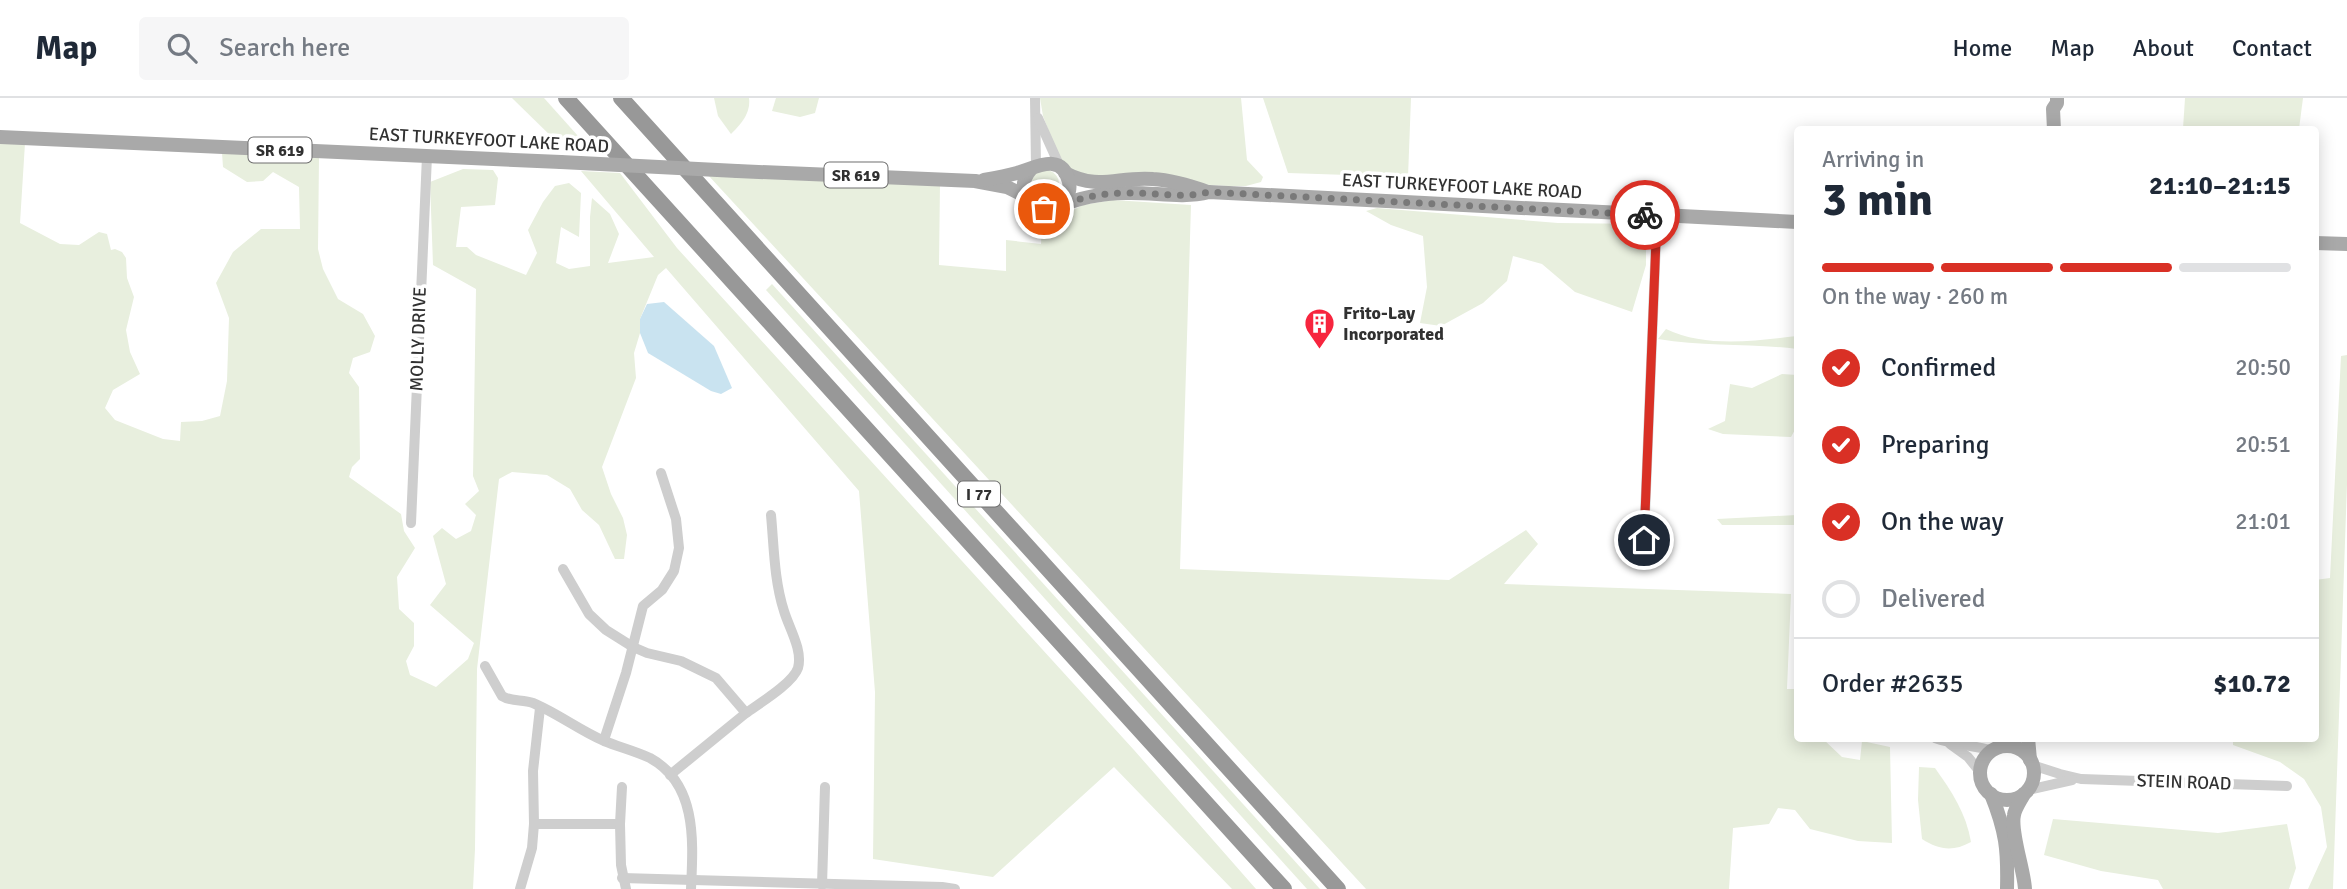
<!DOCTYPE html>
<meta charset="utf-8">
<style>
:root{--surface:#fff;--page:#f6f6f7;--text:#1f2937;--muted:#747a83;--line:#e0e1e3;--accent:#d93025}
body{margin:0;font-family:Signika,sans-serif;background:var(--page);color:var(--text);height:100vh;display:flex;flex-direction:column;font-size:26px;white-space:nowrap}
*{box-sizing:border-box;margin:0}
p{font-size:23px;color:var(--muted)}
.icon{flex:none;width:38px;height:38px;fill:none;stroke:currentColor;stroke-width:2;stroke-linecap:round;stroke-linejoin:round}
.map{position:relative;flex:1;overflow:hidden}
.details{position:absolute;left:1794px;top:28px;width:525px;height:616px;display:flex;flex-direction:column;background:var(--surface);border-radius:7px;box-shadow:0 4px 18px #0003}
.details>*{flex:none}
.pin{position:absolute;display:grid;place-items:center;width:60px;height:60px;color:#fff;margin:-30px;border:4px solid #fff;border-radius:50%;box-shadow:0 2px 7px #0007}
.courier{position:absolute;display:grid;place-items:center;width:70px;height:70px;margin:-35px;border:5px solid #d93025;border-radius:50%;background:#fff;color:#222;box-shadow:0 2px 9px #0007}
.overview em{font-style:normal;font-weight:800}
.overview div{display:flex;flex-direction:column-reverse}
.overview{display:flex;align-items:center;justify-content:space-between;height:119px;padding:0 28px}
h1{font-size:46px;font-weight:800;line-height:52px}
.bar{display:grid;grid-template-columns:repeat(4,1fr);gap:10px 7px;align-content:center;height:84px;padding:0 28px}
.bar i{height:9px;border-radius:5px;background:var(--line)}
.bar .active{background:var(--accent)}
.bar p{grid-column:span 4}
.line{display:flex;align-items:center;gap:18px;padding:0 28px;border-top:2px solid var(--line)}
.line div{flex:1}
ol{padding:0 28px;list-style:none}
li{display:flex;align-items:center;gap:21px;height:77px}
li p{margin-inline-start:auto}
li .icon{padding:7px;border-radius:50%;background:var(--accent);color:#fff;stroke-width:4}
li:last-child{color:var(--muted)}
li i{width:38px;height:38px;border:4px solid var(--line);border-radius:50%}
header{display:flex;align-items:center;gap:42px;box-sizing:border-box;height:98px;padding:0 35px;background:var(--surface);border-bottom:2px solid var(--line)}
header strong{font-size:33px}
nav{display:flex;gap:38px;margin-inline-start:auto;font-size:24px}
.search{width:490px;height:63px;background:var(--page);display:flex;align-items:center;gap:18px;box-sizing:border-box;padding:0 24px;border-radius:7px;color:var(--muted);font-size:26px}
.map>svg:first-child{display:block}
.green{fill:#e8efde}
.water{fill:#c9e3f0}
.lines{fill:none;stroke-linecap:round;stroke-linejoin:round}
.minor{stroke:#cecece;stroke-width:10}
.major{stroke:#a9a9a9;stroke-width:14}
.highway{stroke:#989898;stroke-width:16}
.major-bridge{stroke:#a9a9a9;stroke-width:14}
.done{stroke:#797979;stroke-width:7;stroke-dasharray:0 12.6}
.route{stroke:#d93025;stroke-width:9}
.labels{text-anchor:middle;stroke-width:7;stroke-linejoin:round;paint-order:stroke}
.shield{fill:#fff;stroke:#6f6f6f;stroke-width:2}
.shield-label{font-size:16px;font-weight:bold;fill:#313131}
.street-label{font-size:18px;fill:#313131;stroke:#fff}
.poi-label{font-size:18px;font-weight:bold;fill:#313131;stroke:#fff;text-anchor:start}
</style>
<header>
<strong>Map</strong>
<div class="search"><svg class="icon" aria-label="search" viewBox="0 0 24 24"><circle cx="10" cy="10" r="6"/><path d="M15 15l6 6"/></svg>Search here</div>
<nav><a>Home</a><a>Map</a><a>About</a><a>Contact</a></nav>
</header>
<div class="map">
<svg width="2347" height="791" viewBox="0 0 2347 791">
<rect width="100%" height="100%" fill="#fff"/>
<g class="green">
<path d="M512 0H544L578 38 556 43Z"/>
<path d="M714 0H749C751 15 741 26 731 36L718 18Z"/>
<path d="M776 0H819L815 15 800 19 772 13Z"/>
<path d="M1040 0H1241L1247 62 1263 79 1261 84 1246 88H1229L1091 80 1069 71 1058 57 1043 18Z"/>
<path d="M1263 0H1411L1408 79 1288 75Z"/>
<path d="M2185 0H2303L2299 31H2183Z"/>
<path d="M0 44 25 45 20 125 60 146 79 147 99 134 107 136 111 152 115 151 122 154 126 160 127 180 134 199 126 232 130 254 140 276 113 292 105 310 115 322 163 341 180 343 181 324 202 323 220 318 227 283 229 220 216 185 233 154 261 131H300L299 89 273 74 263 83 247 84 223 69 222 55 319 59 318 151 323 171 338 201 363 216 375 238 370 254 353 260 349 275 359 289 360 361 352 369 349 379 401 416 404 433 415 450 397 479 399 511 414 525V548L406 563 410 577 436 589 468 561 474 545 430 507 446 486 433 438 442 430 456 441 471 433 476 417 465 406 479 393 473 378 476 191 433 167 430 84 463 71 493 72 498 80 495 107 461 109 456 149H467L476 157 526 177 537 155 528 132 543 104 555 88 569 85 581 95 579 139 561 129 556 165 569 171 590 168V119L592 100 610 116 619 136 608 165 654 159 581 73 620 75 677 150 1134 652 1256 791H1232L1114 669 993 779 873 761 875 594 859 393 666 170 658 177 640 221V235L634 255 636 280 602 369 611 396 623 420 627 437 624 461H615L599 427 582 412 570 391 547 377 512 374 499 381 477 571 475 751 473 791H0Z"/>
<circle cx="1045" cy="86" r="14"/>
<path d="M708 77 940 85 939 167 1006 173V142L1041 146 1042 118 1065 116 1083 107 1113 102 1191 107 1180 471 1449 482 1526 432 1538 446 1504 486 1791 496 1787 591H1797V640L1823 641 1842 659 1860 662 1862 643 1890 649 1892 745 1858 743 1810 731 1795 712 1778 710 1769 726 1733 730 1729 791H1366Z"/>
<path d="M1377 110 1558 125 1646 126V167L1632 214 1575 194 1542 166 1513 158 1507 183 1483 205 1441 228 1420 225 1427 189 1423 138 1391 127 1366 113Z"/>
<path d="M772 186 1320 791H1307L766 192Z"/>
<path d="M1666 231C1706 250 1754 243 1797 238V251C1751 245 1705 249 1658 241Z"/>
<path d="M2347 257V386L2333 791H2308L2327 749 2321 709 2304 681 2280 664 2233 647V641L2315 640V482L2330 480 2341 258Z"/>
<path d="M1782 276 1797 277V328L1791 339 1723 336 1708 331 1725 323 1730 286 1752 290Z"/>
<path d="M1797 417V427H1722L1717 421Z"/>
<path d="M1919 669 1935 670C1952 694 1966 715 1971 744 1953 754 1939 752 1922 741L1918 702Z"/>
<path d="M2053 721 2218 735 2287 726 2296 770 2289 791H2163L2158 782 2101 773 2044 757Z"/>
</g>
<path class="water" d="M664 204 714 248 732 290 721 296 711 293 648 255 640 235V221L647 206Z"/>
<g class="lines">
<g class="minor">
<path d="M1035 0 1036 68"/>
<path d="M1038 20 1060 69"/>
<path d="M411 425 427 58"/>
<path d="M1644 442 1657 117"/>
<path d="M563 471 589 516 606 532 633 549 647 555 681 563 716 580 746 615 670 677"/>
<path d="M485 568 502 598C511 604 523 601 533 605 557 615 579 632 604 643 619 649 635 653 650 660 698 686 693 745 691 791"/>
<path d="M540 610 533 673 534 726H620L622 689"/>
<path d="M746 615C760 605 793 585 798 570 803 552 789 530 784 513 774 482 774 449 771 417"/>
<path d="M1935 640C1954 647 1974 647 1993 653"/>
<path d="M604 642 626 575 643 508 662 492 674 473 679 450 676 421 661 375"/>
<path d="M1950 646 1968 659 1980 674"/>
<path d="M2032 667 2060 676 2081 681 2287 688"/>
<path d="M2028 692 2072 682"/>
<path d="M620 726 621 767 626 791"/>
<path d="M622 780 942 789 955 791"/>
<path d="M822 787 825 689"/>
<path d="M520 791 532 750 534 726"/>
</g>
<g class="major">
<path d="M2054 32 2053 11 2057 5V0"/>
<path d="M0 39 561 64"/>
<path d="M1031 71C1015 89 1027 112 1051 111 1075 101 1100 95 1126 95 1155 94 1181 101 1209 94L1797 124"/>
<path d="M737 73 975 83 1007 89 1025 98"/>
<path d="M1065 75C1099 93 1118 78 1153 81 1171 82 1191 88 1208 94"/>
<path d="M984 82C995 80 1006 78 1017 75 1035 70 1062 53 1069 84 1071 94 1066 102 1058 108"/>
<path d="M2315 145 2347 146"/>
<path d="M2028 640 2030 662"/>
<circle cx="2007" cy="675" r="27"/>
<path d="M1991 696C2006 733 2008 752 2007 791"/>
<path d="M2024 696C2021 702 2015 710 2014 717 2010 734 2024 771 2025 791"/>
</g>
<g class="highway">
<path d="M566 0 1284 791"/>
<path d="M621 0 1338 791"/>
</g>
<path class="major-bridge" d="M561 64 737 73"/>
</g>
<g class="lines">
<path class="done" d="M1044 111H1051C1075 101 1100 95 1126 95 1155 94 1181 101 1209 94L1645 117"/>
<path class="route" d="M1644 442 1657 117H1645"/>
</g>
<defs>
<symbol id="building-pin" viewBox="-11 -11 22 30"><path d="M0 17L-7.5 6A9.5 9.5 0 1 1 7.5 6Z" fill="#f7253e" stroke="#fff"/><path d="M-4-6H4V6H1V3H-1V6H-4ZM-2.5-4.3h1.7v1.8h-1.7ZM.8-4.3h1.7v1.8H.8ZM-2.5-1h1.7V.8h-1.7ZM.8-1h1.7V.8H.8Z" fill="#fff"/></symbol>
</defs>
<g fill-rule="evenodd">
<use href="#building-pin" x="1302" y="208" width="35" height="47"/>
</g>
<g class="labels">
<g class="shield">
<rect x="248.5" y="39.5" width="63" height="25" rx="5"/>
<rect x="824.5" y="64.5" width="63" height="25" rx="5"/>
<rect x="958" y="383.5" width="42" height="25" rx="5"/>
</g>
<g class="shield-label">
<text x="280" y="58">SR 619</text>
<text x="856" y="83">SR 619</text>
<text x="979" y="402">I 77</text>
</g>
<g class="street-label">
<text transform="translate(489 42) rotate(3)" y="6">EAST TURKEYFOOT LAKE ROAD</text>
<text transform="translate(1462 88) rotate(3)" y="6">EAST TURKEYFOOT LAKE ROAD</text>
<text transform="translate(418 241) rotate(-88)" y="6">MOLLY DRIVE</text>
<text transform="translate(2184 684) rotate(2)" y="6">STEIN ROAD</text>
</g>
<g class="poi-label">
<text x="1343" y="221">Frito-Lay<tspan x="1343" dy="21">Incorporated</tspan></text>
</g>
</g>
</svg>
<div class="pin" style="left:1044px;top:111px;background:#ea580c"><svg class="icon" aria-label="bag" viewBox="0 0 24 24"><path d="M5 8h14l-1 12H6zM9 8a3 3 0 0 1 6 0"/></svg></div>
<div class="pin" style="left:1644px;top:442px;background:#1f2937"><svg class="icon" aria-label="home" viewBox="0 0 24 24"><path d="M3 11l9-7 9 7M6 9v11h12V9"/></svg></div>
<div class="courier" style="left:1645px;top:117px"><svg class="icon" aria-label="bike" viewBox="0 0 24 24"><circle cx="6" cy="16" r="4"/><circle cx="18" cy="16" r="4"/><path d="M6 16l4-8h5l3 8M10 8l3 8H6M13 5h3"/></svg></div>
<section class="details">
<div class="overview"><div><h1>3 min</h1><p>Arriving in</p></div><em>21:10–21:15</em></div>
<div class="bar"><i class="active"></i><i class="active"></i><i class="active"></i><i></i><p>On the way · 260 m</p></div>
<ol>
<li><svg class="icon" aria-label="check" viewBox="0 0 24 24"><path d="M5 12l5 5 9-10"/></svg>Confirmed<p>20:50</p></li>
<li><svg class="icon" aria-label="check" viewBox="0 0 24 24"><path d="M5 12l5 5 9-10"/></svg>Preparing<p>20:51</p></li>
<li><svg class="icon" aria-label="check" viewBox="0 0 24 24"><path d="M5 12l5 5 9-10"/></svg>On the way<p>21:01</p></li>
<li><i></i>Delivered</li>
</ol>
<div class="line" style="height:91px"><div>Order #2635</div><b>$10.72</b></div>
</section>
</div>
